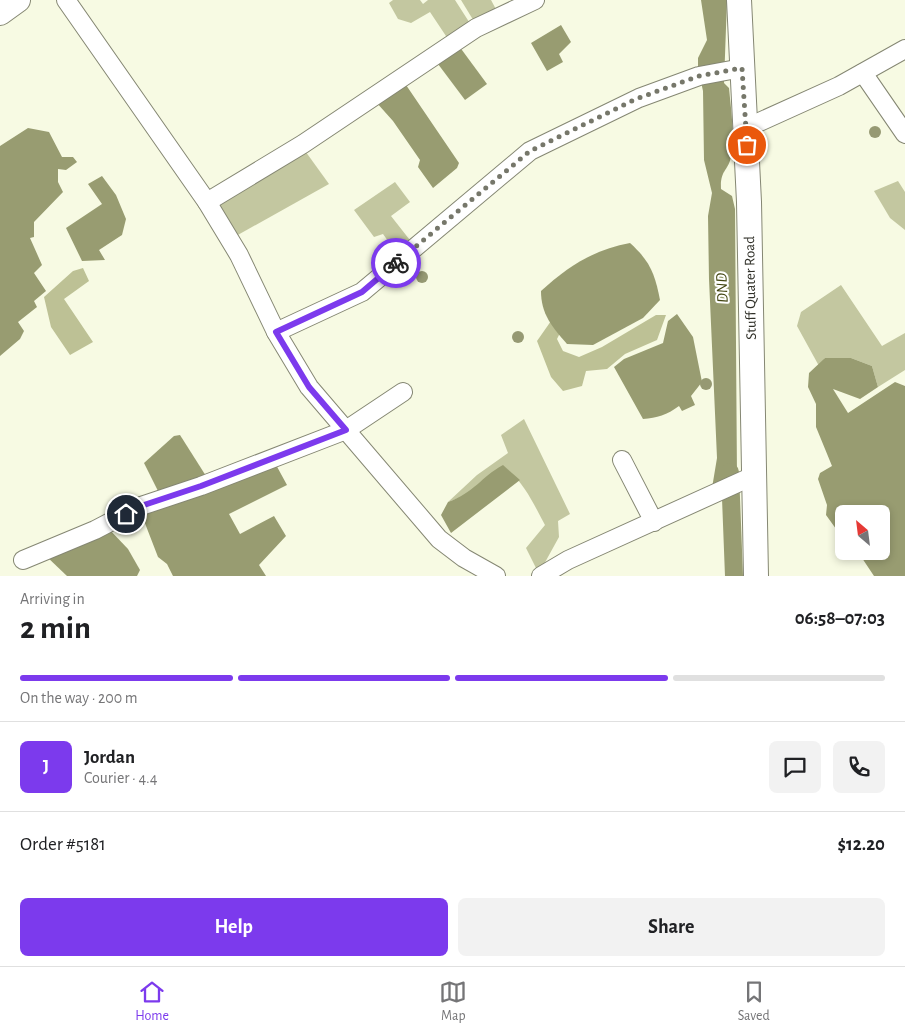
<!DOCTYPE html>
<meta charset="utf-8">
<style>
:root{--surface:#fff;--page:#f2f2f2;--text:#202124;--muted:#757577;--line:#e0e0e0;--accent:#7c3aed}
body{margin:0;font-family:"Alegreya Sans",sans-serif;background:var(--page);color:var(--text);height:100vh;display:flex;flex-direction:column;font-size:19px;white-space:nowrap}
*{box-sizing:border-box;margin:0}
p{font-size:16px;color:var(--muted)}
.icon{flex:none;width:28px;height:28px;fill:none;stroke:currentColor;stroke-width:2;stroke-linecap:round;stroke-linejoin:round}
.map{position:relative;height:576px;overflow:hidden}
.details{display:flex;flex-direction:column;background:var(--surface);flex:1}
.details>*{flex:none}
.needle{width:32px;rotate:332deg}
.fabs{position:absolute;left:835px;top:505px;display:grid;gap:10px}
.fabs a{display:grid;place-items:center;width:55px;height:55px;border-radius:8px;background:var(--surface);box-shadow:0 2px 8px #0003;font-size:25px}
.pin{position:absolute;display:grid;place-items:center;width:42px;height:42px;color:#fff;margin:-21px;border:2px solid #fff;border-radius:50%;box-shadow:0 1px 5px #0007}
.courier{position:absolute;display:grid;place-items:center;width:50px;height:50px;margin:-25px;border:4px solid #7c3aed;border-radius:50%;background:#fff;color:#222;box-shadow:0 1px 6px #0007}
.overview em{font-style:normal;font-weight:700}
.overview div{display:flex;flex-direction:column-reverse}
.overview{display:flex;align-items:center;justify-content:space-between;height:85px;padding:0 20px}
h1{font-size:32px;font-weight:700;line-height:38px}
.bar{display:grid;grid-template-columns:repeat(4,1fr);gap:8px 5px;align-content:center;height:60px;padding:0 20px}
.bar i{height:6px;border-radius:4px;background:var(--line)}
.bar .current{background:var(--accent)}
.bar p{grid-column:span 4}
.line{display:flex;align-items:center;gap:12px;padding:0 20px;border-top:1px solid var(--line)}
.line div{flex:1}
.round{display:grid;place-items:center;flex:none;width:52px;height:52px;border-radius:8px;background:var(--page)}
.primary-button{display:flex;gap:10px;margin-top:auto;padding:10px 20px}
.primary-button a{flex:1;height:58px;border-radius:8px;background:var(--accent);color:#fff;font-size:20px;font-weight:700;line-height:58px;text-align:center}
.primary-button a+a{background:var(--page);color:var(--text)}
.tabs{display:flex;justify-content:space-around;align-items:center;height:70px;border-top:1px solid var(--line);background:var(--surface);font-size:14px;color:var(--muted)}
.tabs a{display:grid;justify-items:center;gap:2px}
.tabs .current{color:var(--accent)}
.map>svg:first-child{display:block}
.green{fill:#c3c7a0}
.forest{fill:#bdc195}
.water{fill:#989c71}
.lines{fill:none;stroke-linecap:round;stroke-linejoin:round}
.canal{stroke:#989c71;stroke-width:18}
.street-casing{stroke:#858773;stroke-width:20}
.secondary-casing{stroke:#858773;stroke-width:26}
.street{stroke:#fff;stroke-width:18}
.secondary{stroke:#fff;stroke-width:24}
.tree{fill:#969973}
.done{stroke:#76776a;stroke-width:5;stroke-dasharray:0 9}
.route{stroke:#7c3aed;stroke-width:6}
.labels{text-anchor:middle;stroke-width:4;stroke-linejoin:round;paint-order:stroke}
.street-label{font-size:15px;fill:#313129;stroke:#fff}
.water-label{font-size:16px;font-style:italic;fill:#424511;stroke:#fff}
</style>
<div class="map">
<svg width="905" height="576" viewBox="0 0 905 576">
<rect width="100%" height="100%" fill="#f7fae3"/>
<g class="green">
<path d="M393 0H420L423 4 428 0H455L471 25 448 39 430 12 411 23 398 19 389 3Z"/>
<path d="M461 0H491L498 13 475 23Z"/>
<path d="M303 148 329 184 236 236 215 202Z"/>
<path d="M898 181 905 192V230L890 218 874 191Z"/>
<path d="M395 182 410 202 391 216 413 244 393 248 383 234 374 237 354 210Z"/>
<path d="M841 285 882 346 905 333V370L878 387 872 366 851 358H825L819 366 797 326 801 312Z"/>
<path d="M524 419 570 514 558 521 559 537 543 566 537 570 526 548 545 525C533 503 524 481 503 466L464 496 448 502 477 475 508 453 501 435Z"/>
</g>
<g class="forest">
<path d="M83 268 89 281 64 299 93 342 70 355 51 327 44 297 73 271Z"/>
<path d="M656 315H666L657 340 625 354 607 369 586 371 582 386 563 391 551 377 537 341 551 321 561 331 557 339 563 351 579 357 602 347Z"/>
</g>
<g class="water">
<path d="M701 0H727L724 83 729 88C731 111 735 133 731 156 729 171 720 169 721 189L732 196 735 209 737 477 712 488 717 458 709 279 708 216 712 193 704 160 703 91 698 68V58L707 40Z"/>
<path d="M561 25 571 42 559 54 563 62 547 71 531 43Z"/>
<path d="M459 46 487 84 465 100 435 60Z"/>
<path d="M404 82 459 163 457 168 433 188 418 167 420 160 393 121 376 102Z"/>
<path d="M28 128 49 132 62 157H73L77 162 66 170 58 169V182L63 192 34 222V237L30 238 42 265 34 273 46 291 34 301 37 307 18 322 24 331 20 339 0 356V146Z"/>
<path d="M102 176 116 195 126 219 122 235 99 250 105 260 82 261 66 228 102 204 88 184Z"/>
<path d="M630 243C650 261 655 274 660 300L643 318 593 345 567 344C552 327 541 314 541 291 567 267 595 249 630 243Z"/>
<path d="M677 314 693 337 702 382 691 396 695 405 682 411 679 406C667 415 657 418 643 419L614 367 624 359 663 343 668 321Z"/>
<path d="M825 358H851L872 366 878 387 860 399 833 389 848 413 895 382 905 386V576H874L860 555 853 551H881V514H844V540L826 515 827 505 818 479 820 473 832 466 816 427V404L808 387 809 373Z"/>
<path d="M180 435 206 476 160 495 144 463 174 436Z"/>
<path d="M275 463 287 485 229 514 240 534 274 516 286 536 259 565 266 576H173L167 564 158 557 141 513Z"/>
<path d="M503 465 520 480 451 533 441 515 448 502C474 493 481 477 503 465Z"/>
<path d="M108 528 128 549 140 570 137 576H67L45 555Z"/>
</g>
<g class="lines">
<path class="canal" d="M730 472 734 576"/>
<defs>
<g id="street">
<path d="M66 0 207 202 239 255 276 332 309 387 439 539 464 558 496 576"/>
<path d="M863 73 905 134"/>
<path d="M746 128 839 86 905 49"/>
<path d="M207 202 303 144 476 28 535 0"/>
<path d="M276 332 362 292 530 151 639 98 699 76 742 68"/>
<path d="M622 460 654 522"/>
<path d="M23 560 95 530 141 506 201 486 346 430 403 392"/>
<path d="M541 576 568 560 753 476"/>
</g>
<g id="secondary">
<path d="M739 0 749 202 756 576"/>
<path d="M0 13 18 0"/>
</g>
</defs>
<use href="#street" class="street-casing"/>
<use href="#secondary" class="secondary-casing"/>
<use href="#street" class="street"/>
<use href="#secondary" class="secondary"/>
</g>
<g class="tree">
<circle cx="875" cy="132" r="6"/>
<circle cx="422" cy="277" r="6"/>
<circle cx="518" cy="337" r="6"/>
<circle cx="706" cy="384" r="6"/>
</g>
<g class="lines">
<path class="done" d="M396 263 530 151 636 99 699 76 742 68 747 145"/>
<path class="route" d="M126 514 141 506 201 486 346 430 309 387 276 332 362 292 396 263"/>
</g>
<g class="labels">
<g class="street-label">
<text transform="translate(750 288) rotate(-91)" y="5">Stuff Quater Road</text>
</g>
<g class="water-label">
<text transform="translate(721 288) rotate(-93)" y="6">DND</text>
</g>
</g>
</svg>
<div class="fabs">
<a><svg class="needle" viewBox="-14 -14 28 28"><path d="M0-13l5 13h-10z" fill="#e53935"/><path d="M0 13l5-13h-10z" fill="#757577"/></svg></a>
</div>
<div class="pin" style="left:747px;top:145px;background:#ea580c"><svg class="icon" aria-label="bag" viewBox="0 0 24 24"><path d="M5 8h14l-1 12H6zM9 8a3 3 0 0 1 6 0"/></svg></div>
<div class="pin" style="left:126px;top:514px;background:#1f2937"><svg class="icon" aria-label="home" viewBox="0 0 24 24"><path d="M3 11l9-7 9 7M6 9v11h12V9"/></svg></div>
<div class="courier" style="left:396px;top:263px"><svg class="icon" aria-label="bike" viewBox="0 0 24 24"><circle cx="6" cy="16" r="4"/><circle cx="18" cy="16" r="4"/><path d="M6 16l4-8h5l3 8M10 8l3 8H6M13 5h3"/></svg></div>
</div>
<section class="details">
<div class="overview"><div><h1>2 min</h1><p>Arriving in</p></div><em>06:58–07:03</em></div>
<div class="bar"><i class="current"></i><i class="current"></i><i class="current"></i><i></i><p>On the way · 200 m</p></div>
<div class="line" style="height:90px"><b class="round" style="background:var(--accent);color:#fff">J</b><div><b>Jordan</b><p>Courier · 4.4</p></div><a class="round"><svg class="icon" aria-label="chat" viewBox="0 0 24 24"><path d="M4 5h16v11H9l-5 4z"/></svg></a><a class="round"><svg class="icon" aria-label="phone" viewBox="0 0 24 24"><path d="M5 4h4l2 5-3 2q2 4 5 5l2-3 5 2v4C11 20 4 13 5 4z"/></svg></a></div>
<div class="line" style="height:65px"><div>Order #5181</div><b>$12.20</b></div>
<div class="primary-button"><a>Help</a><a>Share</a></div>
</section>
<nav class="tabs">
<a class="current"><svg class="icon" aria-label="home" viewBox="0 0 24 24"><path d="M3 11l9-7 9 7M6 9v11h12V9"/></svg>Home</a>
<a><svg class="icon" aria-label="map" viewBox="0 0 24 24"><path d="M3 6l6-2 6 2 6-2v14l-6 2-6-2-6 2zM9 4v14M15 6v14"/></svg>Map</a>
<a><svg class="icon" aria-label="saved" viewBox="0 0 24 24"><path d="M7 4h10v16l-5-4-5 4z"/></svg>Saved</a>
</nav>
